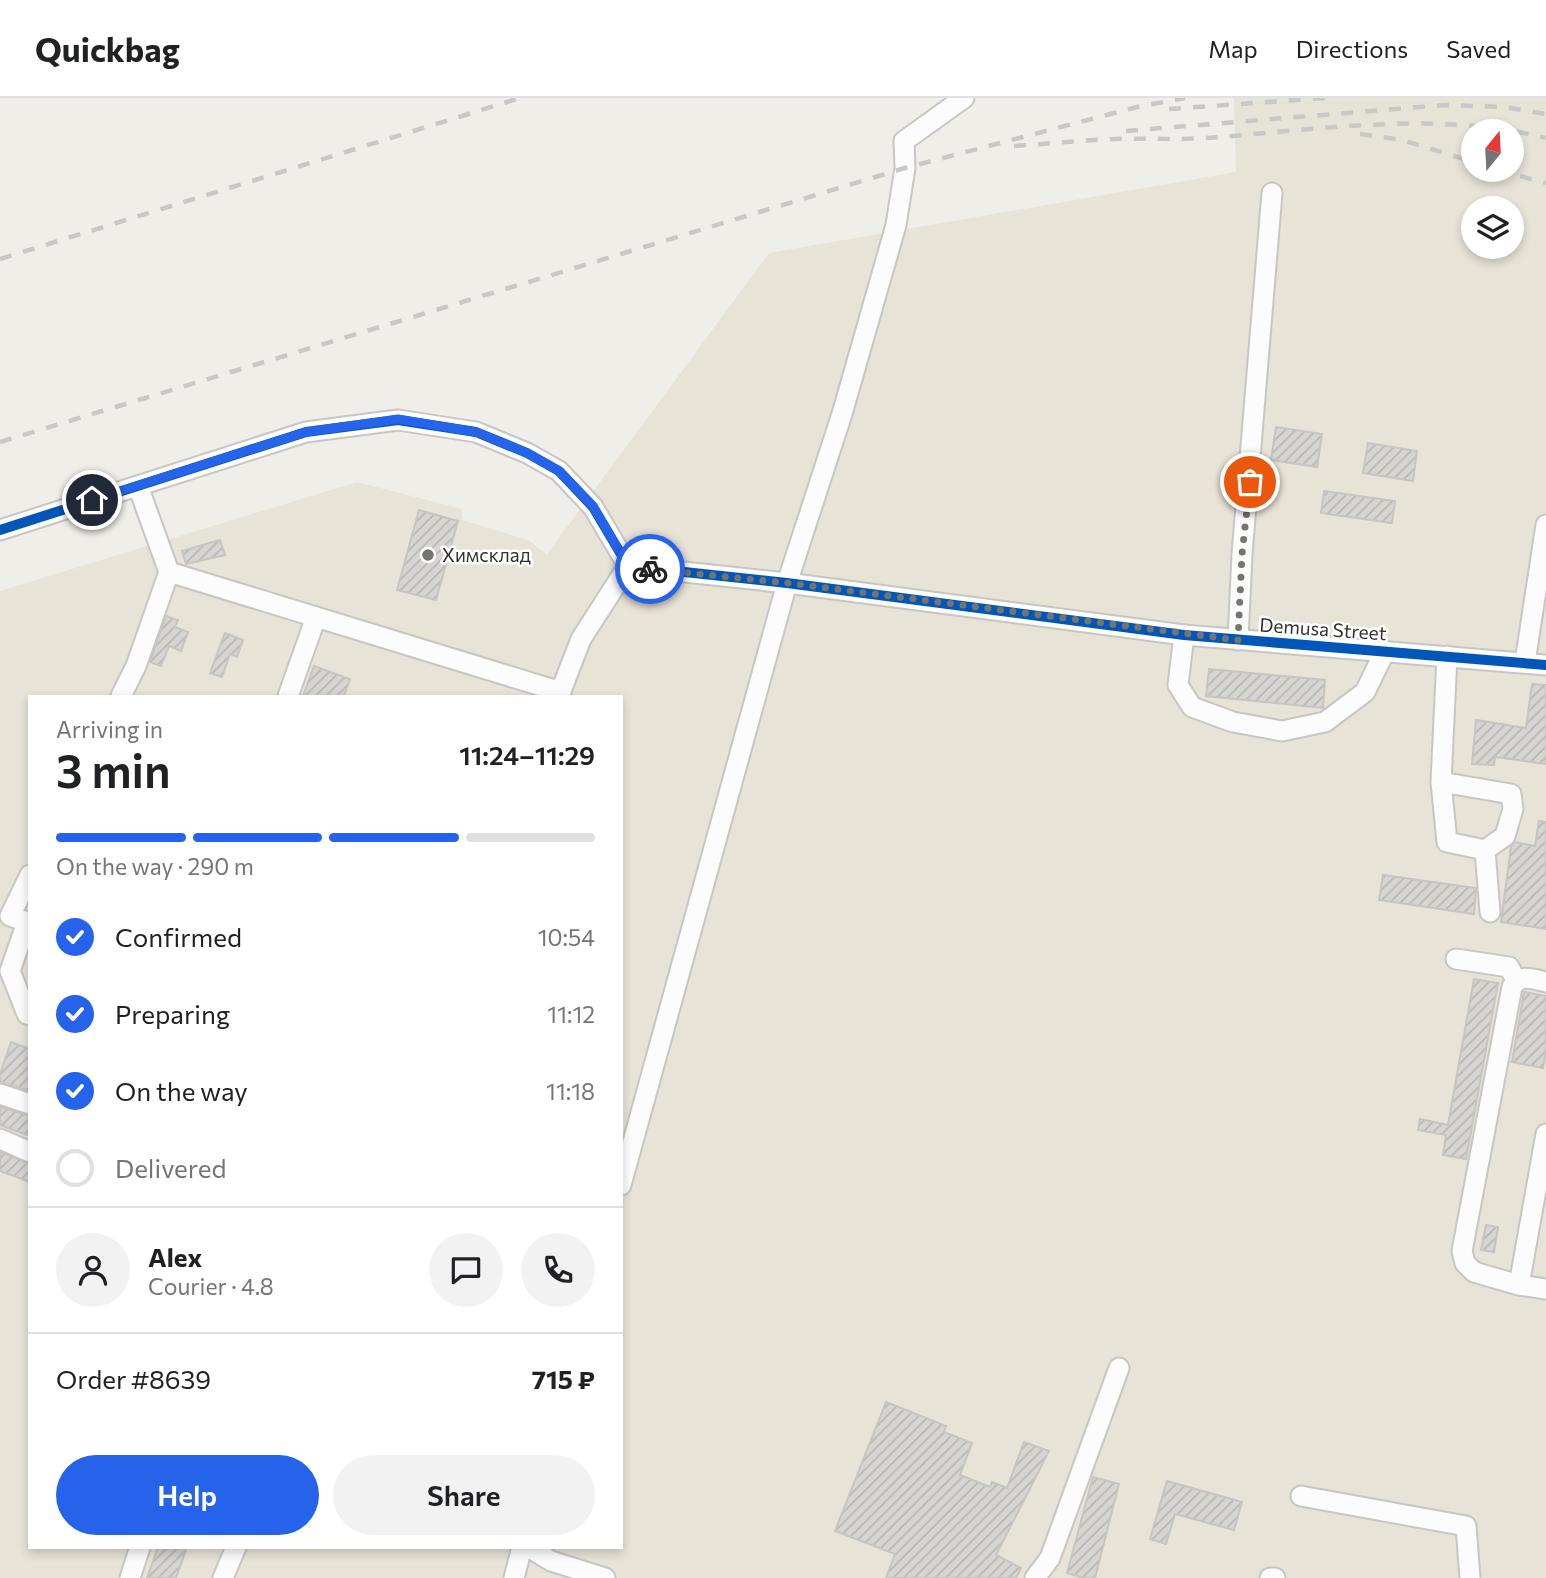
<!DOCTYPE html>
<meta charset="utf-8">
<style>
:root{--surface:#fff;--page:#f2f2f2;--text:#202124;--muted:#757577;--line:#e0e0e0;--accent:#2563eb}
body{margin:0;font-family:Commissioner,sans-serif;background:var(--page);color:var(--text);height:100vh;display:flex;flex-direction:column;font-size:26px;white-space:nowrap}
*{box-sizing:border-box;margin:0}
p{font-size:23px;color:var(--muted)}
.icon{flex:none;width:38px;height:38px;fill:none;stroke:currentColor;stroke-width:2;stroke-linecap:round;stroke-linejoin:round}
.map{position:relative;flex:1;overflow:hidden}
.sheet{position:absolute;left:28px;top:597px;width:595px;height:854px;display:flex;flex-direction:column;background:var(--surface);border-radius:0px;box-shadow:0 4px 10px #0003}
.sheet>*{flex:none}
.needle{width:46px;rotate:18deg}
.fabs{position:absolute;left:1461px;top:21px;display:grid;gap:14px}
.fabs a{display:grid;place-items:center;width:63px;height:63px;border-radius:50%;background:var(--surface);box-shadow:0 4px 10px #0003;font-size:35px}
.pin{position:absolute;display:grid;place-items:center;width:60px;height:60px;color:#fff;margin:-30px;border:4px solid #fff;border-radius:50%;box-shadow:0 2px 7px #0007}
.courier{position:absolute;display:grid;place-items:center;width:70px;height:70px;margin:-35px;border:5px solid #2563eb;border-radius:50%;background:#fff;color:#222;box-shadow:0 2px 9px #0007}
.head em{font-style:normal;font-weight:600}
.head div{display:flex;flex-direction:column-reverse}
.head{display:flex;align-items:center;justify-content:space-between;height:119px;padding:0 28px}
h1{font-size:46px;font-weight:600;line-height:52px}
.bar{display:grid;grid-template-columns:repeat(4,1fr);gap:10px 7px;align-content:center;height:84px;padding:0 28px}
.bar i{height:9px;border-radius:5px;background:var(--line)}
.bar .on{background:var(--accent)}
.bar p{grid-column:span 4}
.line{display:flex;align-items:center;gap:18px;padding:0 28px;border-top:2px solid var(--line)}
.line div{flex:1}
.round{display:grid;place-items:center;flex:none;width:74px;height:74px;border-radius:37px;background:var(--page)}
ol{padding:0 28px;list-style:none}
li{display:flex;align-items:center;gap:21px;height:77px}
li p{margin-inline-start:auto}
li .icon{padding:7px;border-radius:50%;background:var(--accent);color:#fff;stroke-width:4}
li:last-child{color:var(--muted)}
li i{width:38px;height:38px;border:4px solid var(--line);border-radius:50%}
.button{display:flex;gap:14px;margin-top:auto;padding:14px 28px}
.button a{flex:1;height:80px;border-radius:42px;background:var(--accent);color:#fff;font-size:28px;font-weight:600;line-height:80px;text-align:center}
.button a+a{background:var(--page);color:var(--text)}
header{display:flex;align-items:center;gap:42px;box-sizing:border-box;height:98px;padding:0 35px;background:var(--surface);border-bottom:2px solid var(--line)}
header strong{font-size:33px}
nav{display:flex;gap:38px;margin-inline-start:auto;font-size:24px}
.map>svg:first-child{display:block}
.built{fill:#e8e3d7;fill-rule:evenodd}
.building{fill:url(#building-hatch);stroke:#c7c5c1;stroke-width:2}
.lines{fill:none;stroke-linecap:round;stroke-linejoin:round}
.minor-casing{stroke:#c7c6c2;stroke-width:23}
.minor{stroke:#fdfcfc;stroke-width:19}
.rail{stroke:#c8c8c6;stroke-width:4.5;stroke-dasharray:12 12;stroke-linecap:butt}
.cycleway-casing{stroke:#fff;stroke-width:15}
.cycleway{stroke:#0057b8;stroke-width:10}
.done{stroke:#76746f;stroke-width:7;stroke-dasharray:0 12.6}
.route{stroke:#2563eb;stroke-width:9}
.poi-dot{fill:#76746f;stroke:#fff;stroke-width:2.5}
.labels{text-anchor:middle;stroke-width:5;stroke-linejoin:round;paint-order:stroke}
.poi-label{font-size:19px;fill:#34322e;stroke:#fff;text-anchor:start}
.street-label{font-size:19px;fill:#34322e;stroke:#fff}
</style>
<header>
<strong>Quickbag</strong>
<nav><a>Map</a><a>Directions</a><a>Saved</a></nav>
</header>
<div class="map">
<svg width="1546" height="1480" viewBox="0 0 1546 1480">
<defs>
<pattern id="building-hatch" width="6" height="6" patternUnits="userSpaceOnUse" patternTransform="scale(1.75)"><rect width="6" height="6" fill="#d7d5d1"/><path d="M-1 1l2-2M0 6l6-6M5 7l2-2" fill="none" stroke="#b9b7b4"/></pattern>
</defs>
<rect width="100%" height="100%" fill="#f0eee8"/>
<path class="built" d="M1234 0H1546V1480H0V493L357 384 462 411V422L528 442 547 456 769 155 1236 74ZM1474 33H1512V72H1474ZM1474 110H1512V149H1474ZM30 598H621V1449H30Z"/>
<g class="building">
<path d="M1276 329 1322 336 1317 369 1271 362Z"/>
<path d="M1368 345 1417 353 1413 383 1363 375Z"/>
<path d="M1324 393 1395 403 1392 425 1321 415Z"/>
<path d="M419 412 458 423 436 502 397 492Z"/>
<path d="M220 442 225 457 186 466 182 453Z"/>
<path d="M166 518 178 522 175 529 188 534 181 553 169 548 161 568 150 564Z"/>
<path d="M225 535 243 542 237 559 230 556 222 579 210 575Z"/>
<path d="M314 568 350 581 344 598H303Z"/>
<path d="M1209 571 1325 582 1323 610 1206 598Z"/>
<path d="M1532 586 1546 587V666L1495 659 1494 667 1472 666 1476 622 1526 630Z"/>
<path d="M1539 723 1546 724V831L1501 824 1511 749 1515 744 1535 748Z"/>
<path d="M1383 777 1476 790 1474 816 1379 802Z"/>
<path d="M1474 881 1498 885 1466 1061 1443 1057 1446 1037 1418 1032 1420 1021 1448 1027Z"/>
<path d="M1524 894 1546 898V953L1543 970 1512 964Z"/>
<path d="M11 944 30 951V993L0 984V976Z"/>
<path d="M0 1009 30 1018V1038L0 1027Z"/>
<path d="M0 1054 30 1066V1084L0 1073Z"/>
<path d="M1486 1127 1498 1129 1494 1154 1481 1152Z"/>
<path d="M886 1304 946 1328 944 1334 972 1345 960 1377 990 1389 992 1384 1007 1390 1024 1344 1049 1353 996 1457 1021 1470 1016 1480H886L895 1456 835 1433Z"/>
<path d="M1093 1379 1119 1386 1095 1480H1084L1067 1475Z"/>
<path d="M1167 1383 1242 1404 1234 1432 1175 1416 1166 1446 1150 1441Z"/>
<path d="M158 1449H187L176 1480H147Z"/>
</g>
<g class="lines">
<defs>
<g id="minor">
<path d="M138 388 169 474 561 594"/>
<path d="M0 432 306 334 398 322 476 334 527 355 559 373 593 409 628 468 787 485 1184 537 1546 567"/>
<path d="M1184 537 1178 587 1192 609 1233 624 1282 633 1325 624 1365 594 1385 553"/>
<path d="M1238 542 1242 456 1272 95"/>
<path d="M1525 564 1546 427"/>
<path d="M121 598 136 568 169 474"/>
<path d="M288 598 316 519"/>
<path d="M559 598 581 541 628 468"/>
<path d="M1441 684 1447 744 1485 752 1505 738 1513 711 1511 696 1441 684 1447 558"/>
<path d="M1485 752 1490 814"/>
<path d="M30 777 10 818 30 825"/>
<path d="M27 824 10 873 27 916 30 917"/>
<path d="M1456 861 1509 869 1516 882"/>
<path d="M0 996 30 1006"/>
<path d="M1546 1036 1519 1187 1546 1191"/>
<path d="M0 1041 30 1054"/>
<path d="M621 1087 787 485 842 316 896 127 905 70 904 43 964 0"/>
<path d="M1519 1187 1474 1174 1465 1165 1462 1153 1512 889C1520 875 1533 881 1546 884"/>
<path d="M1301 1398 1466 1428 1470 1480"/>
<path d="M528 1449 551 1463 605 1480"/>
<path d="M130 1480 140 1449"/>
<path d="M223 1480 236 1449"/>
<path d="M514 1480 522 1449"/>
<path d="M1035 1480 1050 1460 1119 1270"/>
<path d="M1270 1480H1275"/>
</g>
</defs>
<use href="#minor" class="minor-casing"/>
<use href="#minor" class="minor"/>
<g class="rail">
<path d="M1169 11 1325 0"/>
<path d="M1126 33 1445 7 1505 9 1546 16"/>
<path d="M1360 36 1402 42 1474 64"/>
<path d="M1014 48C1048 46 1082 42 1115 41 1146 40 1176 42 1206 40 1319 32 1435 12 1546 40"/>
<path d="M1497 72 1546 85"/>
<path d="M0 161 520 0"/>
<path d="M0 344 905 70 1137 9 1185 0"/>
</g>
<defs>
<path id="cycleway" d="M0 432 306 334 398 322 476 334 527 355 559 373 593 409 628 468 787 485 1184 537 1546 567"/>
</defs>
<use href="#cycleway" class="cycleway-casing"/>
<use href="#cycleway" class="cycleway"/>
</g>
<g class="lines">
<path class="done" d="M650 471 788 485 1238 542 1242 456 1250 384"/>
<path class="route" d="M92 402 306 334 398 321 476 334 527 355 559 373 593 408 628 468 650 471"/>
</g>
<circle class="poi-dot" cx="428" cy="457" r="7"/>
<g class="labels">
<g class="poi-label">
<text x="442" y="464">Химсклад</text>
</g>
<g class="street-label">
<text transform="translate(1323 531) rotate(4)" y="7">Demusa Street</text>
</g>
</g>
</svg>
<div class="fabs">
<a><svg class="needle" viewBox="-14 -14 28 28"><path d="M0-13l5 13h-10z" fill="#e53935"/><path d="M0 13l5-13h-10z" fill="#757577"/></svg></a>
<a><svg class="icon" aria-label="layers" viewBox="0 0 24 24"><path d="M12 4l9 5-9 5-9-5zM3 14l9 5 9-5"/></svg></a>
</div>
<div class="pin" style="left:1250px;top:384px;background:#ea580c"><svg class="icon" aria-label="bag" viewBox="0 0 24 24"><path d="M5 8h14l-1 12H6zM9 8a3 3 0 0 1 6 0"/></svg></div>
<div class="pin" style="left:92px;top:402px;background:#1f2937"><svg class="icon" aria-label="home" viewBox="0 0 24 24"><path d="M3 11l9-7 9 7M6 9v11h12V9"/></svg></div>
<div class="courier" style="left:650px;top:471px"><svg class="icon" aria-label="bike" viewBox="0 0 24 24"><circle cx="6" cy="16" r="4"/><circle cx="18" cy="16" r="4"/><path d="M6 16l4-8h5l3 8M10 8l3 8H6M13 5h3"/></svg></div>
<section class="sheet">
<div class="head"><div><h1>3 min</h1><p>Arriving in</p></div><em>11:24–11:29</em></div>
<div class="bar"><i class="on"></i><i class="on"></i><i class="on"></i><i></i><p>On the way · 290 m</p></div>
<ol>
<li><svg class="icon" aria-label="check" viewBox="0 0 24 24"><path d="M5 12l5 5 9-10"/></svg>Confirmed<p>10:54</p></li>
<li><svg class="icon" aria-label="check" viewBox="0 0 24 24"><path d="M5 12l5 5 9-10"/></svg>Preparing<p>11:12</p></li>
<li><svg class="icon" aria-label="check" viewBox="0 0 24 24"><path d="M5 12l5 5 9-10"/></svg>On the way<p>11:18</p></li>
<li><i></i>Delivered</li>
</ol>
<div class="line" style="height:126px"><a class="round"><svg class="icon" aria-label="person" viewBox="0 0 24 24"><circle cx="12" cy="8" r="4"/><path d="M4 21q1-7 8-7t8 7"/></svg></a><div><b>Alex</b><p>Courier · 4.8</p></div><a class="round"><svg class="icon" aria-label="chat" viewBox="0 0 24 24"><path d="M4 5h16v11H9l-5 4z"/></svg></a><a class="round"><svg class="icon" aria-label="phone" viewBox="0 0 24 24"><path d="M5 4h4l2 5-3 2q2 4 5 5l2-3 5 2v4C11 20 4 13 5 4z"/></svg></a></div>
<div class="line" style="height:91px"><div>Order #8639</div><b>715 ₽</b></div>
<div class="button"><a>Help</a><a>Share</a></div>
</section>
</div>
